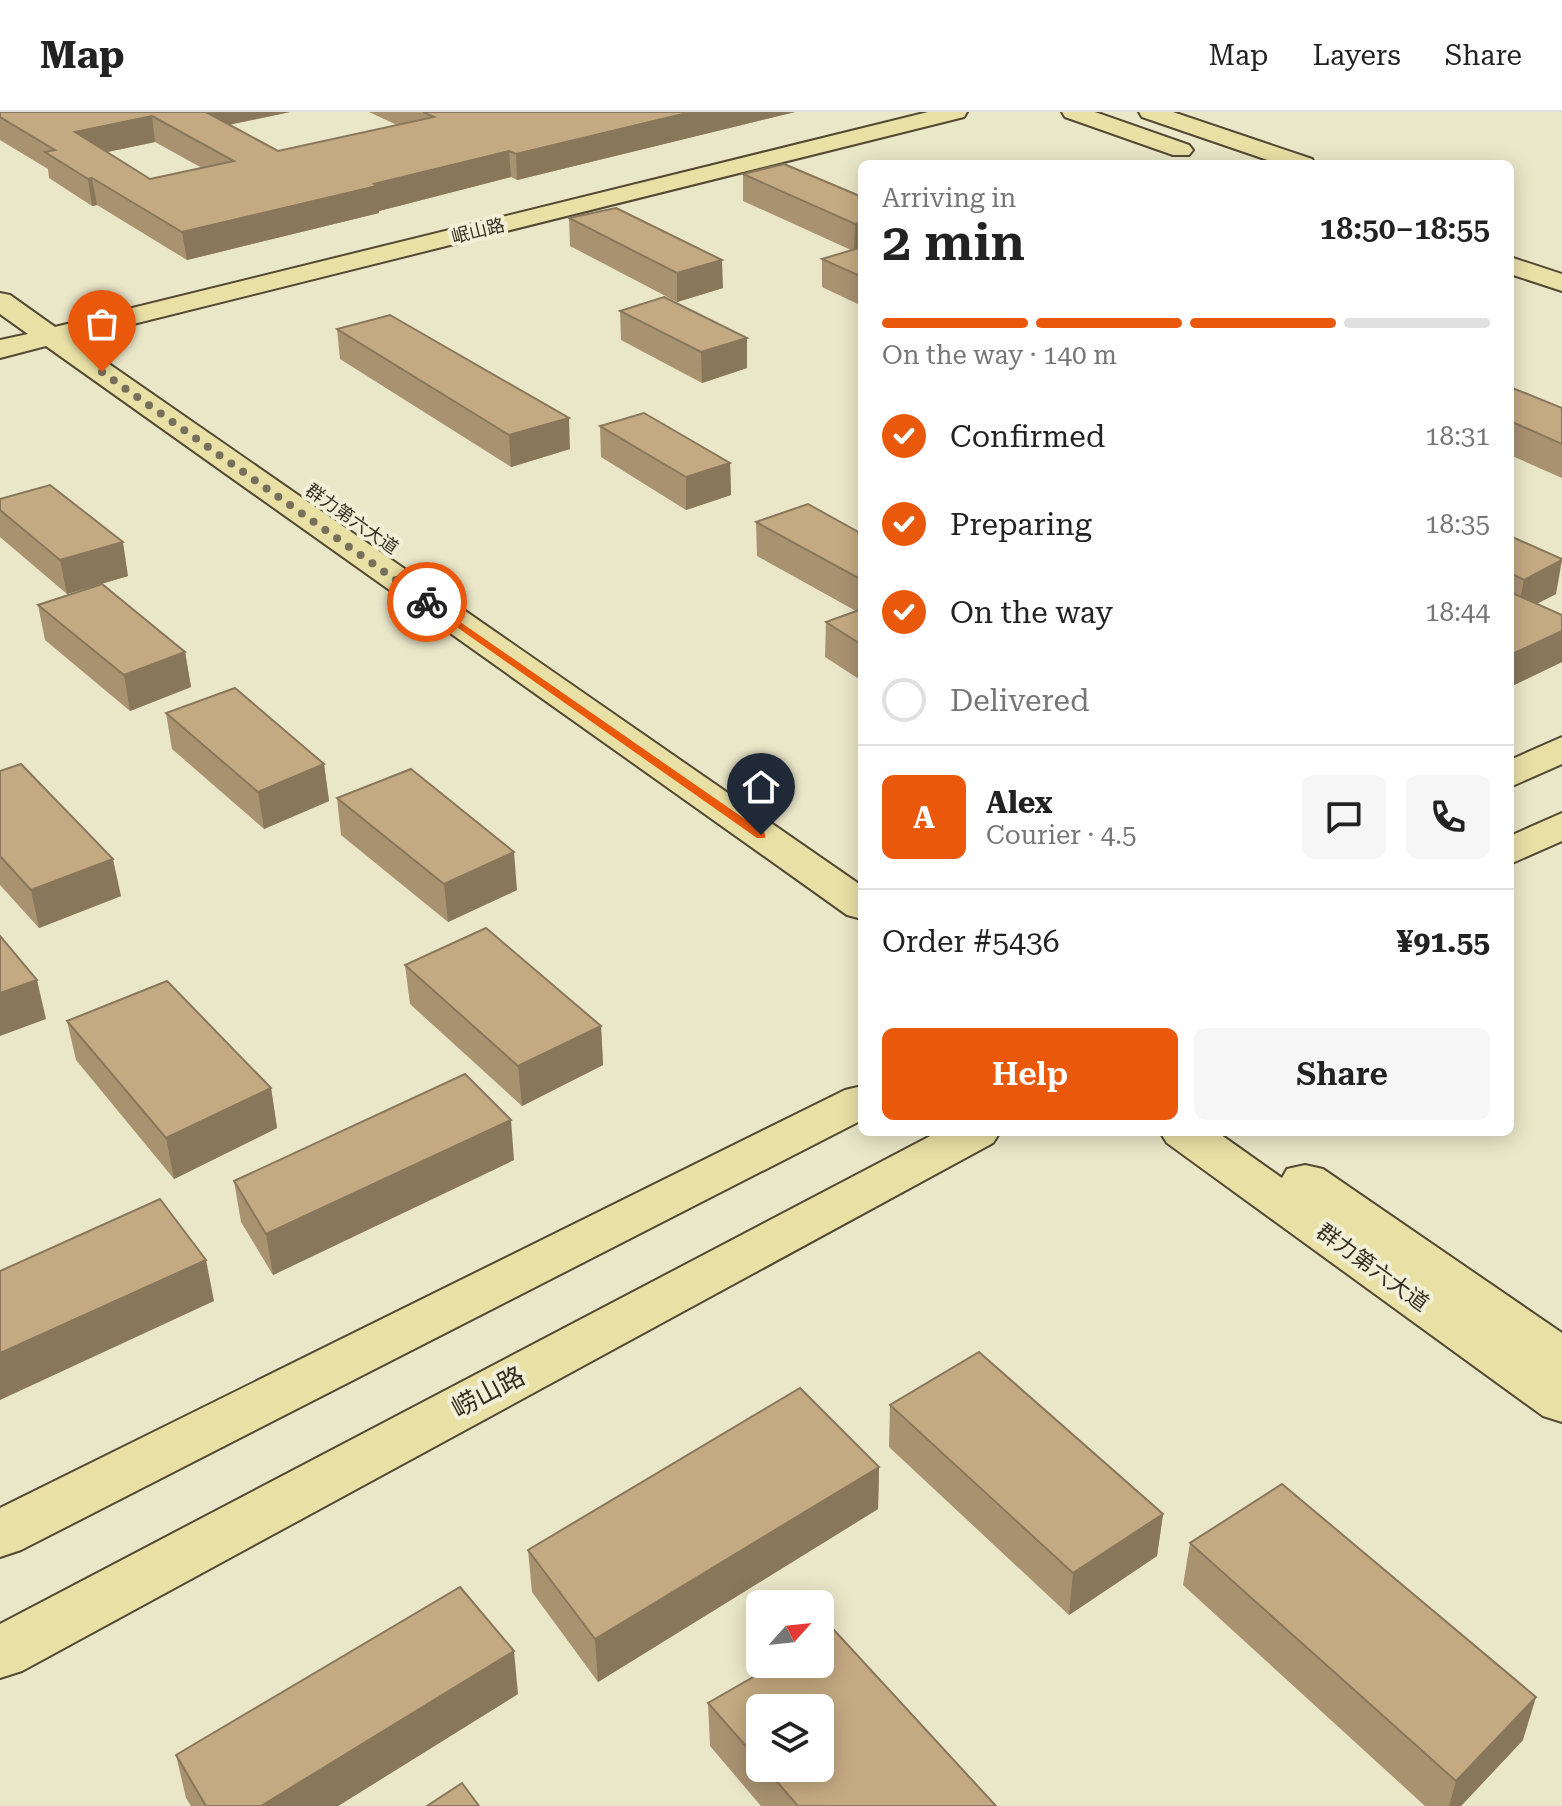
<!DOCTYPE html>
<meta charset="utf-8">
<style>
:root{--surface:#fff;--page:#f6f6f6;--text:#222;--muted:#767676;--line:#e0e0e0;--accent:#ea580c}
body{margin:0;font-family:"Roboto Serif","Noto Sans SC",serif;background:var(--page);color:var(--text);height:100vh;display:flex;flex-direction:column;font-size:30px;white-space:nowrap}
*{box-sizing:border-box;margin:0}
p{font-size:26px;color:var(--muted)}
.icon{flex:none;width:44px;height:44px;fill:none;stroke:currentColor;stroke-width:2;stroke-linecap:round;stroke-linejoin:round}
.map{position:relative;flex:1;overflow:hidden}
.panel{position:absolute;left:858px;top:48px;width:656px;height:976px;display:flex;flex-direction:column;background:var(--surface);border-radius:12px;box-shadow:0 4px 20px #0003}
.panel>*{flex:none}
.needle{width:52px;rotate:63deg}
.controls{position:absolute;left:746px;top:1478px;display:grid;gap:16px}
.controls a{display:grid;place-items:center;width:88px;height:88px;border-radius:12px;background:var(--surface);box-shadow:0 4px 20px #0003;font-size:40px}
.pin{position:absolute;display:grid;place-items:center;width:68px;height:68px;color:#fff;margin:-82px -34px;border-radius:50% 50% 50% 0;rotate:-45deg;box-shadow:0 0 8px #0007}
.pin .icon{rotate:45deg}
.courier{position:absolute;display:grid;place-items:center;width:80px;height:80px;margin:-40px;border:6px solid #ea580c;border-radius:50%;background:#fff;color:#222;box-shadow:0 2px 10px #0007}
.overview em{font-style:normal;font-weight:600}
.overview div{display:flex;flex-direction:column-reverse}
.overview{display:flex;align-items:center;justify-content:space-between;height:136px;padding:0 24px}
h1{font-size:52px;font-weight:600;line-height:60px}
.bar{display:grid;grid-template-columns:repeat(4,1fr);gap:12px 8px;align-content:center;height:96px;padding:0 24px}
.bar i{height:10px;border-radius:6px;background:var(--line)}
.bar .active{background:var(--accent)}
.bar p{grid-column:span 4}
.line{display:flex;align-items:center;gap:20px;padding:0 24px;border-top:2px solid var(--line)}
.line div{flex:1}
.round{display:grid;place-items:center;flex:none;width:84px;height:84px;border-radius:12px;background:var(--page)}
ol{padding:0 24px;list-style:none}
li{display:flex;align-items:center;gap:24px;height:88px}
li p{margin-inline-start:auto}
li .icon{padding:8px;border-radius:50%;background:var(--accent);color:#fff;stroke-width:4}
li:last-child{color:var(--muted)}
li i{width:44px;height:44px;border:4px solid var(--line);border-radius:50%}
.button{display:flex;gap:16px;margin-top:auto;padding:16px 24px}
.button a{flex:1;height:92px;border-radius:12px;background:var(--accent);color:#fff;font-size:32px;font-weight:600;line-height:92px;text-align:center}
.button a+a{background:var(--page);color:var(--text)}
header{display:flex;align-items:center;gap:48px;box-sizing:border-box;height:112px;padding:0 40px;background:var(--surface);border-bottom:2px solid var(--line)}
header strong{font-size:38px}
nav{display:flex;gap:44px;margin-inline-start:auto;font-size:28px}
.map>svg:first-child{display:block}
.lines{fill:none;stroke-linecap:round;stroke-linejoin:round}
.major-casing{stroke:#534833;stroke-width:4}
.major{fill:#e9e0a5;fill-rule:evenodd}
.wall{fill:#a99270;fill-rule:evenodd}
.shaded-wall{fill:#89775b}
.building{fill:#c4aa82;stroke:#89775b;stroke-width:2;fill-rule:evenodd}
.route{fill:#ea580c}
.done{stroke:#766f5b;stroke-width:8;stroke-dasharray:0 14.4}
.labels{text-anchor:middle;stroke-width:8;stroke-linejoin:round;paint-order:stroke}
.far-street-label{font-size:18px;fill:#372f21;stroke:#f2efd7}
.street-label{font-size:22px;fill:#372f21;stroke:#f2efd7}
.near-street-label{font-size:26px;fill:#372f21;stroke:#f2efd7}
</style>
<header>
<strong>Map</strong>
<nav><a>Map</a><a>Layers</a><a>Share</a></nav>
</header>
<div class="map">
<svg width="1562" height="1694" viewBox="0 0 1562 1694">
<rect width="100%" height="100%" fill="#eae6c8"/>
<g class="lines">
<defs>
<g id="major">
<path d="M928 0H967L964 5 73 227 862 774V807L847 803 46 234 0 246V228L28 222 0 202V181L10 183 55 215Z"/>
<path d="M1062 0H1095L1189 33 1193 38 1189 43H1173L1065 5Z"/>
<path d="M1139 0H1173L1312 47 1315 52H1279L1142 5Z"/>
<path d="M1510 145 1562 162V179L1510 162Z"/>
<path d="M1562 625V652L1510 675V648Z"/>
<path d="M1562 701V729L1510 752V724Z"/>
<path d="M862 974V1008L21 1438 0 1445V1396L845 978Z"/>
<path d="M938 1020H1000L993 1031 22 1559 0 1566V1512Z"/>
<path d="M1160 1020H1217L1282 1066 1287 1057 1305 1053 1323 1057 1562 1221V1310L1543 1304 1167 1031Z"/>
</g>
</defs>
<use href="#major" class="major-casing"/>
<use href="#major" class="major"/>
</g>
<g class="wall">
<path d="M0 0H290L229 13 278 39 397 13 369 0H795L517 68 511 65 379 99V101L187 148 97 93 92 94 49 66 48 57 0 28ZM155 30 202 56 150 67 107 40Z"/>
<path d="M743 62 862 85V194L822 175V147L851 138 743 89Z"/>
<path d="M569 106 723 176 677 190 570 134Z"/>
<path d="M620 199 747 256 702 271 621 228Z"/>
<path d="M337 217 570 337 511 355 340 247Z"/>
<path d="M1510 275 1562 296V366L1510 343Z"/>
<path d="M600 314 730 351 731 383 686 398 601 345Z"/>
<path d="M0 387 128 464 67 482 0 425Z"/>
<path d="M756 410 862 422V569L825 545 826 510 856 499 757 444Z"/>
<path d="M1510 424 1556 482 1536 492 1562 550 1510 575Z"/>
<path d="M38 493 185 540 191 575 130 599 45 528Z"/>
<path d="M166 601 324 652 329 689 264 717 172 637Z"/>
<path d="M0 659 121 784 39 816 0 773Z"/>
<path d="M337 686 517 778 448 810 341 723Z"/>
<path d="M405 853 601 914 603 953 522 994 410 892Z"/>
<path d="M67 909 271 976 277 1016 174 1067 76 948Z"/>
<path d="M514 1048 273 1163 241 1110 234 1069Z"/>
<path d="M890 1293 1163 1402 1157 1444 1069 1503 889 1335Z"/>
<path d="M879 1355 878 1397 598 1570 532 1480 528 1438Z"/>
<path d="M1190 1431 1523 1628 1461 1694H1425L1183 1473Z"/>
<path d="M834 1518 996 1694H761L710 1634 708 1591 776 1552H820V1526ZM760 1596H820V1656H760Z"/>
<path d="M518 1582 338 1694H191L186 1686 176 1643Z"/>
</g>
<g class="shaded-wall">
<path d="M195 0H290L198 19Z"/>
<path d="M691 0H795L517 68 516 42Z"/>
<path d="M152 4 155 30 79 46 75 20Z"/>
<path d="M509 39 511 65 379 99V101L187 148 182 120Z"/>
<path d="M92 66 97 93 92 94 88 67Z"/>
<path d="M862 110V137L854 140 855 112Z"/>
<path d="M722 148 723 176 677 190V161Z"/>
<path d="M747 226V256L702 271 701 240Z"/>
<path d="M569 306 570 337 511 355 509 323Z"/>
<path d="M730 351 731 383 686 398V365Z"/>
<path d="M123 430 128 464 67 482 60 448Z"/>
<path d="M1562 448 1556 482 1517 502 1524 468Z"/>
<path d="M1562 519V550L1510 575V543Z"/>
<path d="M185 540 191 575 130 599 124 563Z"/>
<path d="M324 652 329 689 264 717 258 680Z"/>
<path d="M514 740 517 778 448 810 444 772Z"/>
<path d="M113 747 121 784 39 816 31 778Z"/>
<path d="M37 868 46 907 0 924V881Z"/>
<path d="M601 914 603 953 522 994 518 954Z"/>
<path d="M271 976 277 1016 174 1067 166 1026Z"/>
<path d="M511 1008 514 1048 273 1163 266 1122Z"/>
<path d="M206 1148 214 1189 0 1288V1241Z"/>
<path d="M879 1355 878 1397 598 1570 595 1527Z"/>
<path d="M1163 1402 1157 1444 1069 1503 1073 1461Z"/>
<path d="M514 1539 518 1582 338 1694H261Z"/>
<path d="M1536 1585 1523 1628 1461 1694H1449L1456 1669Z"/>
</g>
<g class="building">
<path d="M0 0H206L278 39 434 5 423 0H691L516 42 509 39 374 72 377 74 182 120 92 66 88 67 45 40 55 38 0 5ZM152 4 234 49 150 67 75 20Z"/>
<path d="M784 52 862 85V110L855 112 743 62Z"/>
<path d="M616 96 722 148 677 161 569 106Z"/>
<path d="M862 135V165L822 147Z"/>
<path d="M664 185 747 226 701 240 620 199Z"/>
<path d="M390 203 569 306 509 323 337 217Z"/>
<path d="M1510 275 1562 296V332L1510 309Z"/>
<path d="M644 301 730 351 686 365 600 314Z"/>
<path d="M50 373 123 430 60 448 0 398V387Z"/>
<path d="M808 392 862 422V468L756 410Z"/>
<path d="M1510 424 1562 447V448L1524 468 1510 461Z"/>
<path d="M102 472 185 540 124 563 38 493Z"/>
<path d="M1510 480 1562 503V519L1510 543Z"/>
<path d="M862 497V533L826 510Z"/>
<path d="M235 576 324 652 258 680 166 601Z"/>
<path d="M21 652 113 747 31 778 0 744V659Z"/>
<path d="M411 657 514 740 444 772 337 686Z"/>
<path d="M486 816 601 914 518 954 405 853Z"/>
<path d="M0 824 37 868 0 881Z"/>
<path d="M167 869 271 976 166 1026 67 909Z"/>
<path d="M465 962 511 1008 266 1122 234 1069Z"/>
<path d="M160 1087 206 1148 0 1241V1159Z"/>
<path d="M979 1240 1163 1402 1073 1461 890 1293Z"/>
<path d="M800 1276 879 1355 595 1527 528 1438Z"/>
<path d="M1282 1372 1536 1585 1456 1669 1190 1431Z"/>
<path d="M460 1475 514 1539 261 1694H206L176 1643Z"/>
<path d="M834 1518 996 1694H798L765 1656H820V1596H760V1650L708 1591 776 1552H820V1526Z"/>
<path d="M462 1671 479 1694H427Z"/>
</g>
<path class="route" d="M427 487 765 721V726H757L424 492Z"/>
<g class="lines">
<path class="done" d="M102 260 427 490"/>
</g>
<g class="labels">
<g class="far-street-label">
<text transform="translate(478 119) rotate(-14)" y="6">岷山路</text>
<text transform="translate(352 407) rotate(35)" y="6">群力第六大道</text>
</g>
<g class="street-label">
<text transform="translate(1373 1155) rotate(36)" y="8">群力第六大道</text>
</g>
<g class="near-street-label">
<text transform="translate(488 1280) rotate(-28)" y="9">崂山路</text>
</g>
</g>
</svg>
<div class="controls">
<a><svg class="needle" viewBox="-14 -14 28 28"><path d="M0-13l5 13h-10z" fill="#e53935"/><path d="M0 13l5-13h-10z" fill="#767676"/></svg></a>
<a><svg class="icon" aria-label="layers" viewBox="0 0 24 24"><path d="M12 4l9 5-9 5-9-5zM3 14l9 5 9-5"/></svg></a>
</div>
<div class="pin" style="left:102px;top:260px;background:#ea580c"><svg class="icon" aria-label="bag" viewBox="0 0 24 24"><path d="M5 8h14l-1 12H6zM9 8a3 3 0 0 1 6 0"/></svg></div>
<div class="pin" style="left:761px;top:723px;background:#1f2937"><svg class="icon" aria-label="home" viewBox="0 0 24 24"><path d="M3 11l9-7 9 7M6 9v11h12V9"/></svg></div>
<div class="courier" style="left:427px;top:490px"><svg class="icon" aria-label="bike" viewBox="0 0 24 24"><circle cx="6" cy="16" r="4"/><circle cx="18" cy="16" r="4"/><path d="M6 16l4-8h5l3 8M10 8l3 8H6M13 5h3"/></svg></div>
<section class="panel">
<div class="overview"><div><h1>2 min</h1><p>Arriving in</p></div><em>18:50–18:55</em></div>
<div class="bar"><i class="active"></i><i class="active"></i><i class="active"></i><i></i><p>On the way · 140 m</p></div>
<ol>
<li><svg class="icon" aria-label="check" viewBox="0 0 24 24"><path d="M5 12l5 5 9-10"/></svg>Confirmed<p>18:31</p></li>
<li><svg class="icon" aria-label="check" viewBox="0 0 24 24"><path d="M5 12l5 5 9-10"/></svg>Preparing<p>18:35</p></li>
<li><svg class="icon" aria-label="check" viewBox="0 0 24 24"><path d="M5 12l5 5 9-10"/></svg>On the way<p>18:44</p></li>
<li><i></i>Delivered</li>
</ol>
<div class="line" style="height:144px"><b class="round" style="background:var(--accent);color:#fff">A</b><div><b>Alex</b><p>Courier · 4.5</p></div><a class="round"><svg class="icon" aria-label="chat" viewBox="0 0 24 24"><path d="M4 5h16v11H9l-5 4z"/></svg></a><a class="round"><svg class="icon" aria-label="phone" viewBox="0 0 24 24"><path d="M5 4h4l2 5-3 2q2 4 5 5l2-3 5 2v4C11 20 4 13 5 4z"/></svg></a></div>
<div class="line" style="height:104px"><div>Order #5436</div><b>¥91.55</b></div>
<div class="button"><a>Help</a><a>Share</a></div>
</section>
</div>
